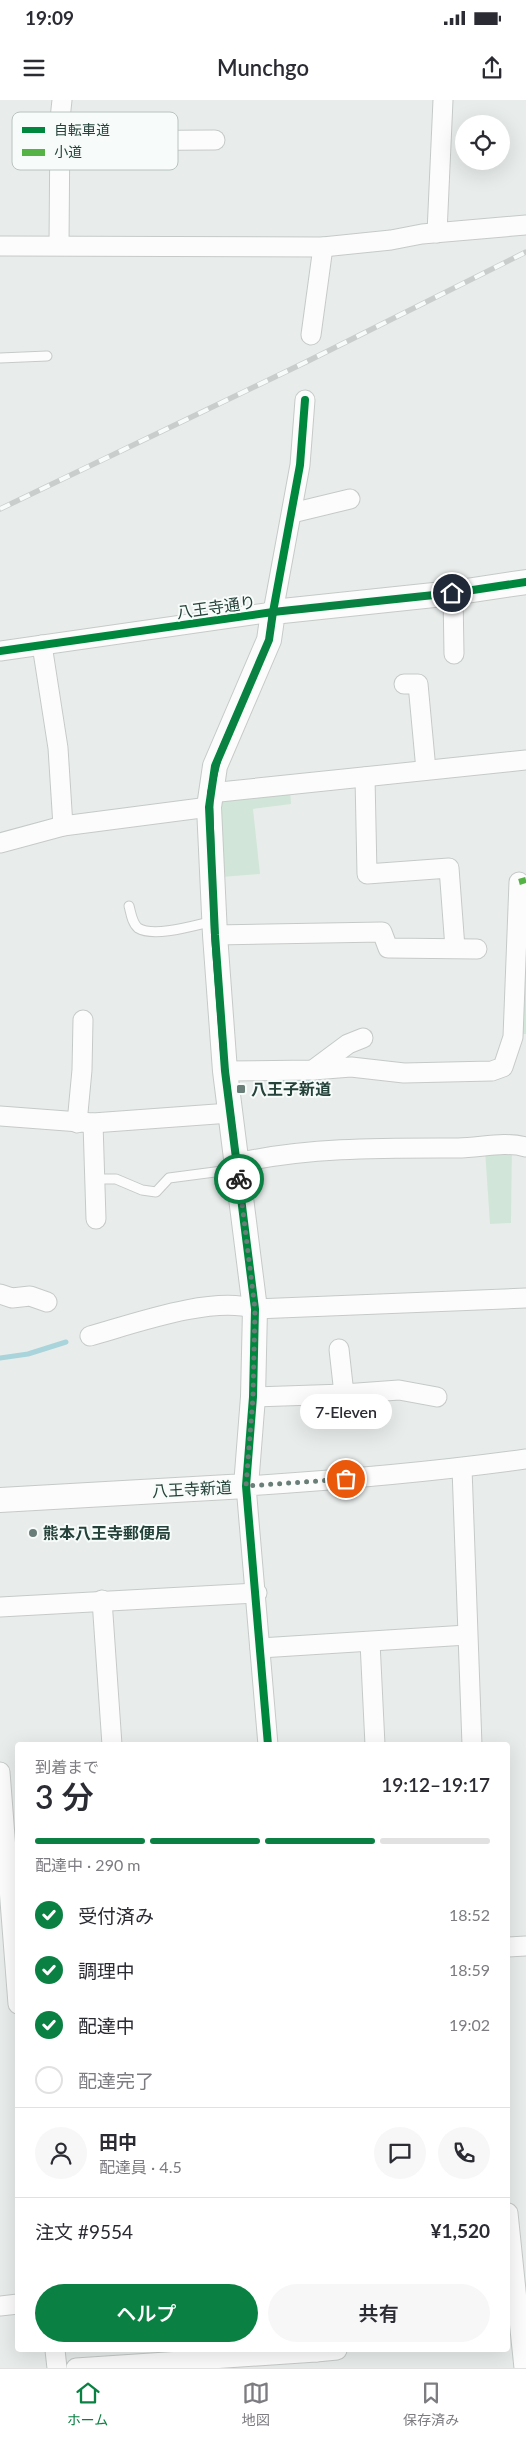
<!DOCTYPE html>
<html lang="ja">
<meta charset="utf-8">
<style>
:root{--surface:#fff;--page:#f7f7f7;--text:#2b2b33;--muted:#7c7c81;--line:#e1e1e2;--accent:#0b8043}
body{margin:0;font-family:Lato,"Noto Sans JP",sans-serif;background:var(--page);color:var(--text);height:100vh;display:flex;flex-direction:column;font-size:19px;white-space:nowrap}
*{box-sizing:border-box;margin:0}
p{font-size:16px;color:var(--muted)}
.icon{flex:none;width:28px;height:28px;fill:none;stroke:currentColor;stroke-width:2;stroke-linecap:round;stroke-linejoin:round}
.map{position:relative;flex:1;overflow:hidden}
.panel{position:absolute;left:15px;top:1642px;width:495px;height:610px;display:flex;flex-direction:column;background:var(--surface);border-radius:5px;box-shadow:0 5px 20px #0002}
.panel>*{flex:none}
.tools{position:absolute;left:455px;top:15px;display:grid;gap:10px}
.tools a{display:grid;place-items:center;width:55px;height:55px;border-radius:50%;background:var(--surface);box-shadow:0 5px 20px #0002;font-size:25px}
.pin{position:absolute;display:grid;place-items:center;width:42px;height:42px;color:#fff;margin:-21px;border:2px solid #fff;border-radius:50%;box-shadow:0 1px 5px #0007}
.courier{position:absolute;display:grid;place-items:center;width:50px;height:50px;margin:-25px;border:4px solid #0b8043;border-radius:50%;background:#fff;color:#222;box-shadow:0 1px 6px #0007}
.bubble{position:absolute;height:35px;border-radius:18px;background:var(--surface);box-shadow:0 5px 20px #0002;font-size:16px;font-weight:600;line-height:35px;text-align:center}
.headline em{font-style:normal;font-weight:600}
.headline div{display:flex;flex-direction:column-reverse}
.headline{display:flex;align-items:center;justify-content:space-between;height:85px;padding:0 20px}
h1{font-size:32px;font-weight:600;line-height:38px}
.bar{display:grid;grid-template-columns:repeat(4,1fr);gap:8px 5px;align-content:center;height:60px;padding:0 20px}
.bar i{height:6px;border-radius:4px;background:var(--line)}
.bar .current{background:var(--accent)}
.bar p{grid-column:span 4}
.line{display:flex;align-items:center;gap:12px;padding:0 20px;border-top:1px solid var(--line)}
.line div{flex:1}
.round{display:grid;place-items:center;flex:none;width:52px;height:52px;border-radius:26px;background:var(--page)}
ol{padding:0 20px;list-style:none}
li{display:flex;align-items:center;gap:15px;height:55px}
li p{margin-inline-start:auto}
li .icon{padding:5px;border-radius:50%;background:var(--accent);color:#fff;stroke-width:4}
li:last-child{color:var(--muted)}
li i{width:28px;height:28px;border:2px solid var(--line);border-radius:50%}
.action{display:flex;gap:10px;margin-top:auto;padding:10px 20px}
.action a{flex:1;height:58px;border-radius:30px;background:var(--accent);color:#fff;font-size:20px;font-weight:600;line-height:58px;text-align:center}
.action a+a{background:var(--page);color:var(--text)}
.status{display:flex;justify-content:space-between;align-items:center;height:35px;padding:0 25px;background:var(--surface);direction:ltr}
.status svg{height:14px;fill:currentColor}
header{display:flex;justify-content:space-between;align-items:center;height:65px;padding:0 20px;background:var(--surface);font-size:22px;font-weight:600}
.menu{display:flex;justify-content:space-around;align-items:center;height:70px;border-top:1px solid var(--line);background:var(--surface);font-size:14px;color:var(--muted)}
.menu a{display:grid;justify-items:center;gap:2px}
.menu .current{color:var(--accent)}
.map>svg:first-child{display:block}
.green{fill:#d1e6d8}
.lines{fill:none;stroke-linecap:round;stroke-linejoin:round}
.stream{stroke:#a9d4db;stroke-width:5}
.service-casing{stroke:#c5cac8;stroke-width:11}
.minor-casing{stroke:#c5cac8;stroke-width:21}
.tertiary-casing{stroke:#c5cac8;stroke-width:26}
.service{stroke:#fcfcfc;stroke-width:9}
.minor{stroke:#fcfcfc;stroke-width:19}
.tertiary{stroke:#fcfcfc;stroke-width:24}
.rail-casing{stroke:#c9cdcc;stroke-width:5.5}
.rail{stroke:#f7fbf9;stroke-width:4;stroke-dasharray:11;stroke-linecap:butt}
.quiet{stroke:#55b346;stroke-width:6;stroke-dasharray:12 6;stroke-linecap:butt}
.cycleway-casing{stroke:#f7fbf9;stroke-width:11}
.cycleway{stroke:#00873e;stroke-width:8}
.done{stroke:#697e78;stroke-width:5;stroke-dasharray:0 9}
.route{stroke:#0b8043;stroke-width:6}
.poi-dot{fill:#697e78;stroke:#f7fbf9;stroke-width:2}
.labels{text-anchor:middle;stroke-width:4;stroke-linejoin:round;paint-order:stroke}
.street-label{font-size:16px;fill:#24423a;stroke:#f7fbf9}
.poi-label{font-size:16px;font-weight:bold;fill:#24423a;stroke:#f7fbf9;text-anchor:start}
.key{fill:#f7fbf9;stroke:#b8c4c0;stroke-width:1}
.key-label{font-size:14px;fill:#24423a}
</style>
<div class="status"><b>19:09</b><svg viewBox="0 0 49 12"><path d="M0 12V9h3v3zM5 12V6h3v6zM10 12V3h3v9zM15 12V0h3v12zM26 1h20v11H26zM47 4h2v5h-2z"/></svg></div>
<header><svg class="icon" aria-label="menu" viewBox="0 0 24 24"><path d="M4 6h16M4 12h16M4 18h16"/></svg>Munchgo<svg class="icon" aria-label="share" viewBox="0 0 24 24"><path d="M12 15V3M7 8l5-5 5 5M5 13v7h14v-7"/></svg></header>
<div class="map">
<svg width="526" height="2268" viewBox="0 0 526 2268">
<rect width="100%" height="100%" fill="#e8edeb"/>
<g class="green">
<path d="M290 690 291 704 253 709 260 774 222 777 221 697Z"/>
<rect x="522" y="866" width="4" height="68"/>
<path d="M512 1047 511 1123 490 1124 485 1050Z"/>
</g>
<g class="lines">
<g class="stream">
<path d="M270 980 309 979"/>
<path d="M0 1258 28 1254 66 1242"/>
</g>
<defs>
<g id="service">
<path d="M0 258 47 256"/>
<path d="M129 806C131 813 132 823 138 828 154 838 196 825 214 821"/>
<path d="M95 1079H116L142 1090 156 1092 169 1078 230 1070 234 1065"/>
</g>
<g id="minor">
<path d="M60 41 215 40"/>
<path d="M437 133 443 0"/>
<path d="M59 145 60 19 62 0"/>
<path d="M0 146 323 147 391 140 422 134 526 125"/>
<path d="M311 235 323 147"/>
<path d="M292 413 350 399"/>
<path d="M453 493 454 554"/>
<path d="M42 545 58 648 63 726"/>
<path d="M0 551 273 512 300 365 305 300"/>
<path d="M404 584H418L426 670"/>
<path d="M365 677 367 774 449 768 455 848"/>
<path d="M210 693 526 660"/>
<path d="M0 743 63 726 209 707"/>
<path d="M215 835 382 832 388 848 477 849"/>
<path d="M313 970 348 944 363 938"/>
<path d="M225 971 313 970 351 967 404 973 492 971 503 967 513 937 519 782"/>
<path d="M0 1016 93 1023 230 1013"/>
<path d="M77 1023 82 970 83 920"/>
<path d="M93 1023 96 1119"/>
<path d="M237 1063C310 1047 383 1048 458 1048 480 1048 504 1041 526 1047"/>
<path d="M0 1194 12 1198 30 1196 47 1202"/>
<path d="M90 1236C133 1224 213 1195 255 1209L526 1198"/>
<path d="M339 1249 344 1294 399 1290 437 1297"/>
<path d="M253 1297 344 1294"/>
<path d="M462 1368 472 1645"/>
<path d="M102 1500 112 1645"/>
<path d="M0 1507 257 1493"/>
<path d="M370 1542 375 1645"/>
<path d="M260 1548 467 1535"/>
<path d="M268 1645 246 1386C340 1380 433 1372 526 1359"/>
<path d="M0 1672 18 1904"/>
<path d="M508 1847 526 1846"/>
<path d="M508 2113 524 2268"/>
<path d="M0 2206 18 2204"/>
<path d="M55 2250 57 2268"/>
<path d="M316 2250V2252L337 2250"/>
<path d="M76 2268 316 2252"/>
</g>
<path id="tertiary" d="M0 1400 246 1386 253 1297 255 1209 225 971 215 835 209 707 215 666 269 540 273 512 453 493 526 482"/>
</defs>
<use href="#service" class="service-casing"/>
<use href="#minor" class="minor-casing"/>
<use href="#tertiary" class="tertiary-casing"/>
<use href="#service" class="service"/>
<use href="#minor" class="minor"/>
<use href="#tertiary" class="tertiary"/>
<defs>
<path id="rail" d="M0 409 308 261 526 152"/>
</defs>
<use href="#rail" class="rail-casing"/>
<use href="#rail" class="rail"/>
<path class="quiet" d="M519 782 526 780"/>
<defs>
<g id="cycleway">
<path d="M0 551 273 512 453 493 526 482"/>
<path d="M268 1645 246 1386 253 1297 255 1209 225 971 215 835 209 707 215 666 269 540 273 512 300 365 305 300"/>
</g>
</defs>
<use href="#cycleway" class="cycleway-casing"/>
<use href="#cycleway" class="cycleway"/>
</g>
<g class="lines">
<path class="done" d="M239 1079 255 1209 253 1297 246 1386 346 1379"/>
<path class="route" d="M239 1079 223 952 214 835 210 693 220 653 269 540 272 512 452 493"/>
</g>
<g class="poi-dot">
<rect x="236" y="984" width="10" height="10" rx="2.5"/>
<circle cx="33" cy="1433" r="5"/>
</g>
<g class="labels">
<g class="street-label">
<text transform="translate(216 507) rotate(-8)" y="6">八王寺通り</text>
<text transform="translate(192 1389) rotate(-3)" y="6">八王寺新道</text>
</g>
<g class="poi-label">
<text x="251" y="995">八王子新道</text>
<text x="43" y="1439">熊本八王寺郵便局</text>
</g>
</g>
<rect x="12" y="12" width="166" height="58" rx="8" class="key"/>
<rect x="22" y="27" width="23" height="6" fill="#00873e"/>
<rect x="22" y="49" width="23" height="7" fill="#55b346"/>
<g class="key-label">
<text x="54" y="35">自転車道</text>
<text x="54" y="57">小道</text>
</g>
</svg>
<div class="tools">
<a><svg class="icon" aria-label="locate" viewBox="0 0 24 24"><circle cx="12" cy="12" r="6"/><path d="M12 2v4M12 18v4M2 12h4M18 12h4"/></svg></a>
</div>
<div class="pin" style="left:346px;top:1379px;background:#ea580c"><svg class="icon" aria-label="bag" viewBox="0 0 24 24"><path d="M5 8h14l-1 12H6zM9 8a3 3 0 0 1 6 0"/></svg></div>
<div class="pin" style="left:452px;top:493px;background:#1f2937"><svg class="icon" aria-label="home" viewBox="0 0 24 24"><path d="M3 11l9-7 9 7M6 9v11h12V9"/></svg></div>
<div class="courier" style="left:239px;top:1079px"><svg class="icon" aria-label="bike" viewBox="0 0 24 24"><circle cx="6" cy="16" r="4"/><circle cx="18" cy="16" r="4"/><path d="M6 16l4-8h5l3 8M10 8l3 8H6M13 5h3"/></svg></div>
<div class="bubble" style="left:300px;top:1294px;width:92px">7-Eleven</div>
<section class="panel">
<div class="headline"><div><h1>3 分</h1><p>到着まで</p></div><em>19:12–19:17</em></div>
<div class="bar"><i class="current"></i><i class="current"></i><i class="current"></i><i></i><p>配達中 · 290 m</p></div>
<ol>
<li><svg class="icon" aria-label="check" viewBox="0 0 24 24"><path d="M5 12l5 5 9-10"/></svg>受付済み<p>18:52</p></li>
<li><svg class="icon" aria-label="check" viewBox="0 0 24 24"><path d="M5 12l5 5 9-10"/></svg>調理中<p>18:59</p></li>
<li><svg class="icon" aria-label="check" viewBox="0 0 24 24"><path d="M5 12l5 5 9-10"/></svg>配達中<p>19:02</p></li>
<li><i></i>配達完了</li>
</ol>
<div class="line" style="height:90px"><a class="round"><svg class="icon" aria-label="person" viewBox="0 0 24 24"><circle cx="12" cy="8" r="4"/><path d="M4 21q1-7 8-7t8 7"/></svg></a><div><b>田中</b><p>配達員 · 4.5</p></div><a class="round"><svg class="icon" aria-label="chat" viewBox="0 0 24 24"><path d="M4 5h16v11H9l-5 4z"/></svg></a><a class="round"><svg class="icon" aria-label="phone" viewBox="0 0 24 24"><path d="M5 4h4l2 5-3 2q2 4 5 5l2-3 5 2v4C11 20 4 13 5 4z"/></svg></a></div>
<div class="line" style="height:65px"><div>注文 #9554</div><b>¥1,520</b></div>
<div class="action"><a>ヘルプ</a><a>共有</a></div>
</section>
</div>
<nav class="menu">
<a class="current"><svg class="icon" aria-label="home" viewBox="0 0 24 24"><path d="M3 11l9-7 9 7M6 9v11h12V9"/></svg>ホーム</a>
<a><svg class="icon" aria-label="map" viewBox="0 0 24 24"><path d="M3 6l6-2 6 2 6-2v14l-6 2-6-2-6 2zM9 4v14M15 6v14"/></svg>地図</a>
<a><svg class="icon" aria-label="saved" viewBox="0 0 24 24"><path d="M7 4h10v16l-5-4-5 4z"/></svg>保存済み</a>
</nav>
